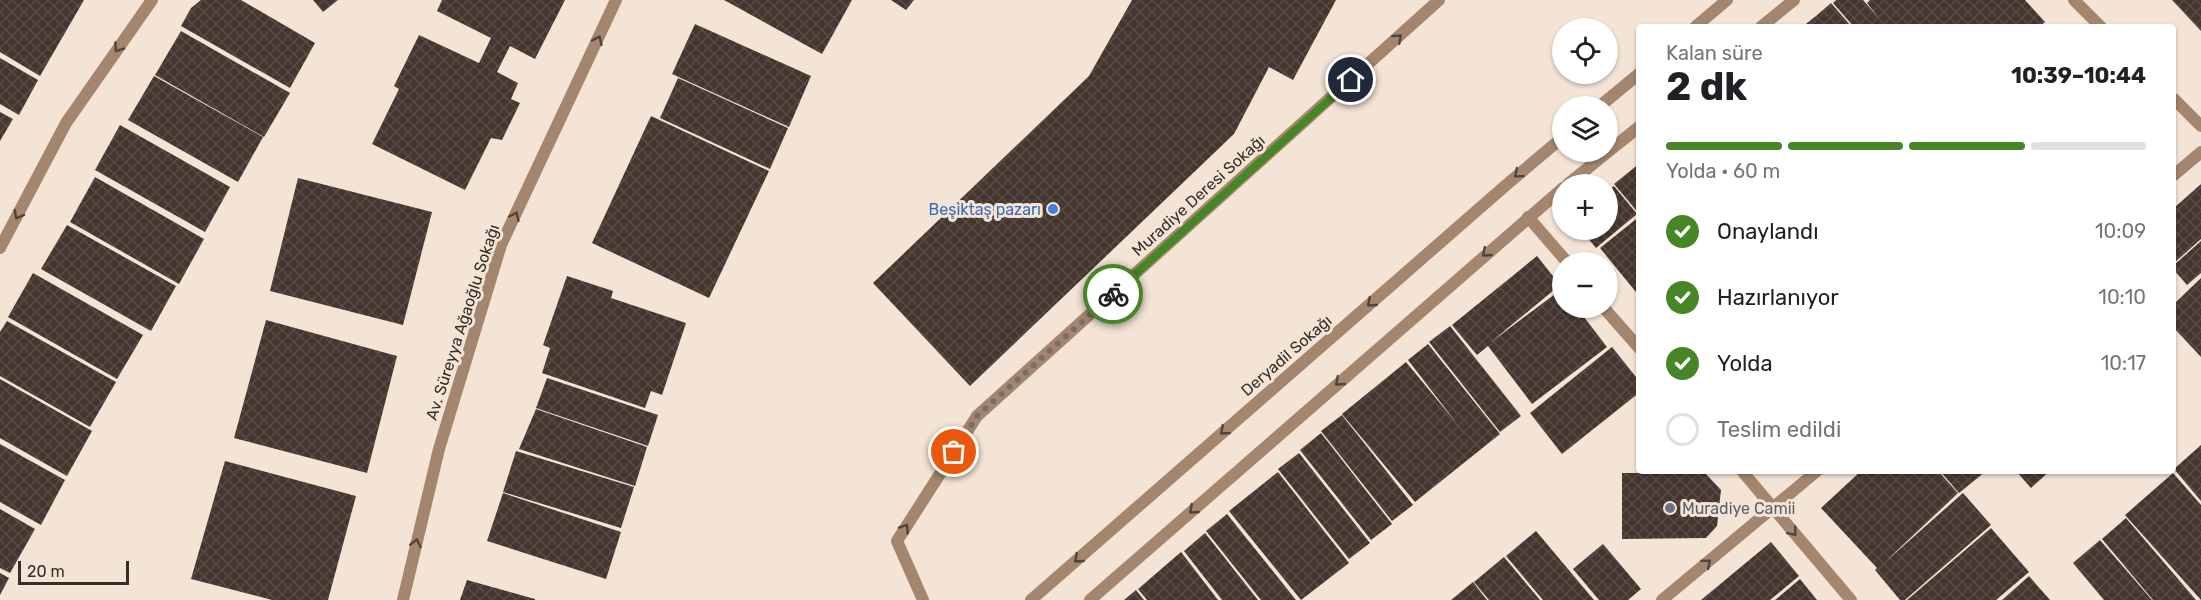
<!DOCTYPE html>
<html lang="tr">
<meta charset="utf-8">
<style>
:root{--surface:#fff;--page:#f2f2f2;--text:#202124;--muted:#757577;--line:#e0e0e0;--accent:#468627}
body{margin:0;font-family:Rubik,sans-serif;background:var(--page);color:var(--text);height:100vh;display:flex;flex-direction:column;font-size:22px;white-space:nowrap}
*{box-sizing:border-box;margin:0}
p{font-size:20px;color:var(--muted)}
.icon{flex:none;width:33px;height:33px;fill:none;stroke:currentColor;stroke-width:2;stroke-linecap:round;stroke-linejoin:round}
.map{position:relative;flex:1;overflow:hidden}
.drawer{position:absolute;left:1636px;top:24px;width:540px;height:450px;display:flex;flex-direction:column;background:var(--surface);border-radius:6px;box-shadow:0 2px 4px #0004}
.drawer>*{flex:none}
.buttons{position:absolute;left:1552px;top:18px;display:grid;gap:12px}
.buttons a{display:grid;place-items:center;width:66px;height:66px;border-radius:50%;background:var(--surface);box-shadow:0 2px 4px #0004;font-size:30px}
.scale{position:absolute;left:18px;bottom:15px;width:111px;box-sizing:border-box;padding-left:6px;border:3px solid #352f2a;border-top:0;font-size:16px;line-height:21px;white-space:nowrap;color:#352f2a;-webkit-text-stroke:4px #f4e4d6;paint-order:stroke}
.pin{position:absolute;display:grid;place-items:center;width:51px;height:51px;color:#fff;margin:-26px;border:3px solid #fff;border-radius:50%;box-shadow:0 2px 6px #0007}
.courier{position:absolute;display:grid;place-items:center;width:60px;height:60px;margin:-30px;border:4px solid #468627;border-radius:50%;background:#fff;color:#222;box-shadow:0 2px 8px #0007}
.summary em{font-style:normal;font-weight:700}
.summary div{display:flex;flex-direction:column-reverse}
.summary{display:flex;align-items:center;justify-content:space-between;height:102px;padding:0 30px}
h1{font-size:39px;font-weight:700;line-height:45px}
.bar{display:grid;grid-template-columns:repeat(4,1fr);gap:9px 6px;align-content:center;height:72px;padding:0 30px}
.bar i{height:8px;border-radius:4px;background:var(--line)}
.bar .current{background:var(--accent)}
.bar p{grid-column:span 4}
ol{padding:0 30px;list-style:none}
li{display:flex;align-items:center;gap:18px;height:66px}
li p{margin-inline-start:auto}
li .icon{padding:6px;border-radius:50%;background:var(--accent);color:#fff;stroke-width:4}
li:last-child{color:var(--muted)}
li i{width:33px;height:33px;border:3px solid var(--line);border-radius:50%}
.map>svg:first-child{display:block}
.building{fill:url(#building-cross-hatch)}
.lines{fill:none;stroke-linecap:round;stroke-linejoin:round}
.minor{stroke:#a3866d;stroke-width:12}
.tertiary{stroke:#a3866d;stroke-width:12}
.oneway{stroke:#50453b}
.done{stroke:#786e66;stroke-width:6;stroke-dasharray:0 10.8}
.route{stroke:#468627;stroke-width:8}
.shop-dot{fill:#3f7fe0;stroke:#f4e4d6;stroke-width:2}
.worship-dot{fill:#6b7280;stroke:#f4e4d6;stroke-width:2}
.labels{text-anchor:middle;stroke-width:6;stroke-linejoin:round;paint-order:stroke}
.street-label{font-size:16px;fill:#352f2a;stroke:#f4e4d6}
.shop-label{font-size:16px;fill:#366cbe;stroke:#f4e4d6;text-anchor:end}
.worship-label{font-size:16px;fill:#5b616d;stroke:#f4e4d6;text-anchor:start}
</style>
<div class="map">
<svg width="2201" height="600" viewBox="0 0 2201 600">
<defs>
<pattern id="building-cross-hatch" width="8" height="8" patternUnits="userSpaceOnUse" patternTransform="scale(1.5)"><rect width="8" height="8" fill="#463630"/><path d="M0 0l8 8M0 8l8-8" fill="none" stroke="#594b45"/></pattern>
</defs>
<rect width="100%" height="100%" fill="#f4e4d6"/>
<g class="building">
<path d="M0 0H84L40 76 0 52Z"/>
<path d="M201 0H241L315 43 290 88 181 26 191 8Z"/>
<path d="M313 0H338L323 12Z"/>
<path d="M442 0H565L535 59 510 46 497 72 518 83 511 99 520 103 502 140 491 138 465 190 372 144 399 89 394 86 419 35 479 63 491 38 437 11Z"/>
<path d="M724 0H852L822 54Z"/>
<path d="M891 0H914L906 10Z"/>
<path d="M1132 0H1336L1293 80 1269 67 1234 134 970 386 873 283 1089 76Z"/>
<path d="M1836 0H1863L1879 18 1867 3 1870 0H2025L2045 22 2039 27H1854L1833 3Z"/>
<path d="M2172 0H2201V31Z"/>
<path d="M1831 3 1852 27H1802L1816 16Z"/>
<path d="M695 24 811 76 789 127 672 74Z"/>
<path d="M181 31 290 93 264 137 155 75Z"/>
<path d="M0 58 38 80 19 115 0 104Z"/>
<path d="M154 76 263 137 238 182 128 120Z"/>
<path d="M678 78 788 128 770 169 660 118Z"/>
<path d="M0 112 13 119 0 141Z"/>
<path d="M651 116 769 171 709 298 592 243Z"/>
<path d="M120 125 230 187 205 232 95 170Z"/>
<path d="M1640 163V215L1614 184Z"/>
<path d="M95 177 204 239 179 284 70 222Z"/>
<path d="M298 178 432 212 403 325 270 291Z"/>
<path d="M2201 184V239L2174 263V208Z"/>
<path d="M1614 186 1637 214 1596 248 1581 230H1608V190Z"/>
<path d="M1640 216V297L1600 248Z"/>
<path d="M67 225 176 286 151 331 41 269Z"/>
<path d="M2201 241V273L2187 285 2174 270V265Z"/>
<path d="M1537 256 1560 285 1491 342 1563 288V308H1577L1607 347 1532 404 1488 346 1477 355 1452 325Z"/>
<path d="M33 273 143 335 117 379 8 317Z"/>
<path d="M567 276 613 291 611 298 686 323 662 395 651 391 645 408 542 373 550 348 543 345Z"/>
<path d="M2201 278V357L2174 328V304Z"/>
<path d="M266 320 397 356 367 473 234 438Z"/>
<path d="M7 321 116 382 90 427 0 376V332Z"/>
<path d="M1450 326 1521 416 1500 432 1429 342Z"/>
<path d="M1428 344 1500 434 1415 502 1342 414 1406 362 1458 425 1408 360Z"/>
<path d="M1612 347 1640 382V392L1562 454 1530 413Z"/>
<path d="M547 378 658 415 648 446 536 408Z"/>
<path d="M0 379 92 431 67 476 0 438Z"/>
<path d="M536 409 647 447 635 486 519 449Z"/>
<path d="M1342 415 1413 505 1392 521 1321 431Z"/>
<path d="M1321 433 1392 524 1371 540 1300 450Z"/>
<path d="M0 444 65 480 41 525 0 502Z"/>
<path d="M2201 445V501L2174 469Z"/>
<path d="M516 451 634 487 621 528 503 492Z"/>
<path d="M1299 453 1370 543 1349 559 1278 469Z"/>
<path d="M225 461 356 496 328 600H272L191 579Z"/>
<path d="M1861 471H1938L1958 493 1884 563 1963 493 1991 525 1905 600H1900L1875 570 1877 568 1821 508Z"/>
<path d="M1940 471H1986L1959 493Z"/>
<path d="M2016 471H2050L2031 488Z"/>
<path d="M1278 472 1349 563 1301 600 1229 511Z"/>
<path d="M1622 473H1705L1721 490 1717 526 1706 538 1622 539Z"/>
<path d="M2173 473 2201 505V600L2125 515Z"/>
<path d="M503 493 621 532 606 579 487 541Z"/>
<path d="M0 509 35 529 10 573 0 568Z"/>
<path d="M1227 514 1296 600H1261L1206 531Z"/>
<path d="M2126 518 2196 600H2153L2102 539Z"/>
<path d="M1991 528 2029 572 1996 600H1907Z"/>
<path d="M1536 531 1594 600H1543L1506 556Z"/>
<path d="M1205 533 1258 600H1222L1184 551Z"/>
<path d="M2100 540 2152 600H2104L2073 563Z"/>
<path d="M1771 542 1799 576 1770 600H1701Z"/>
<path d="M1603 544 1641 589 1628 600H1599L1573 569Z"/>
<path d="M1181 552 1218 600H1147L1138 589Z"/>
<path d="M1504 557 1540 600H1489L1474 582Z"/>
<path d="M0 573 9 578 0 595Z"/>
<path d="M2029 576 2050 600H2002Z"/>
<path d="M1800 579 1817 600H1775Z"/>
<path d="M467 580 535 599V600H460Z"/>
<path d="M1473 582 1487 600H1451Z"/>
<path d="M1136 590 1144 600H1124Z"/>
</g>
<g class="lines">
<g class="minor">
<path d="M1695 27 1727 0"/>
<path d="M1761 27 1794 0"/>
<path d="M1600 106 1640 73"/>
<path d="M2174 175 2201 152"/>
<path d="M1568 184 1640 126"/>
<path d="M1528 217 1567 262"/>
<path d="M0 248 66 123 152 0"/>
<path d="M1604 308 1640 349"/>
<path d="M1742 471 1851 600"/>
<path d="M403 600 439 449 501 245 616 0"/>
<path d="M923 600 897 541 977 416 1439 0"/>
<path d="M1031 600 1505 186 1563 137"/>
<path d="M1090 600 1563 188"/>
<path d="M1662 600 1817 471"/>
</g>
<g class="tertiary">
<path d="M2074 0 2101 27"/>
<path d="M2174 99 2201 126"/>
</g>
</g>
<defs><path id="oneway-chevron" d="M-2-3.5L2.5 0L-2 3.5" fill="none" stroke-width="1.6" stroke-linecap="round" stroke-linejoin="round" transform="scale(1.5)"/></defs>
<g class="oneway">
<use href="#oneway-chevron" transform="translate(1398 38) rotate(-42)"/>
<use href="#oneway-chevron" transform="translate(598 40) rotate(-65)"/>
<use href="#oneway-chevron" transform="translate(118 48) rotate(125)"/>
<use href="#oneway-chevron" transform="translate(1518 174) rotate(140)"/>
<use href="#oneway-chevron" transform="translate(18 215) rotate(118)"/>
<use href="#oneway-chevron" transform="translate(515 216) rotate(-65)"/>
<use href="#oneway-chevron" transform="translate(1486 253) rotate(139)"/>
<use href="#oneway-chevron" transform="translate(1371 303) rotate(139)"/>
<use href="#oneway-chevron" transform="translate(1339 382) rotate(139)"/>
<use href="#oneway-chevron" transform="translate(1224 431) rotate(139)"/>
<use href="#oneway-chevron" transform="translate(1193 510) rotate(139)"/>
<use href="#oneway-chevron" transform="translate(905 528) rotate(-57)"/>
<use href="#oneway-chevron" transform="translate(1793 532) rotate(50)"/>
<use href="#oneway-chevron" transform="translate(416 543) rotate(-77)"/>
<use href="#oneway-chevron" transform="translate(1078 559) rotate(139)"/>
<use href="#oneway-chevron" transform="translate(1707 563) rotate(-40)"/>
</g>
<g class="lines">
<path class="done" d="M954 452 977 416 1113 294"/>
<path class="route" d="M1113 294 1351 80"/>
</g>
<circle class="shop-dot" cx="1053" cy="209" r="6"/>
<circle class="worship-dot" cx="1670" cy="508" r="6"/>
<g class="labels">
<g class="street-label">
<text transform="translate(1198 195) rotate(-42)" y="6">Muradiye Deresi Sokağı</text>
<text transform="translate(462 322) rotate(-72)" y="6">Av. Süreyya Ağaoğlu Sokağı</text>
<text transform="translate(1286 355) rotate(-41)" y="6">Deryadil Sokağı</text>
</g>
<g class="shop-label">
<text x="1041" y="215">Beşiktaş pazarı</text>
</g>
<g class="worship-label">
<text x="1682" y="514">Muradiye Camii</text>
</g>
</g>
</svg>
<div class="buttons">
<a><svg class="icon" aria-label="locate" viewBox="0 0 24 24"><circle cx="12" cy="12" r="6"/><path d="M12 2v4M12 18v4M2 12h4M18 12h4"/></svg></a>
<a><svg class="icon" aria-label="layers" viewBox="0 0 24 24"><path d="M12 4l9 5-9 5-9-5zM3 14l9 5 9-5"/></svg></a>
<a>+</a>
<a>−</a>
</div>
<div class="scale">20 m</div>
<div class="pin" style="left:954px;top:452px;background:#ea580c"><svg class="icon" aria-label="bag" viewBox="0 0 24 24"><path d="M5 8h14l-1 12H6zM9 8a3 3 0 0 1 6 0"/></svg></div>
<div class="pin" style="left:1351px;top:80px;background:#1f2937"><svg class="icon" aria-label="home" viewBox="0 0 24 24"><path d="M3 11l9-7 9 7M6 9v11h12V9"/></svg></div>
<div class="courier" style="left:1113px;top:294px"><svg class="icon" aria-label="bike" viewBox="0 0 24 24"><circle cx="6" cy="16" r="4"/><circle cx="18" cy="16" r="4"/><path d="M6 16l4-8h5l3 8M10 8l3 8H6M13 5h3"/></svg></div>
<section class="drawer">
<div class="summary"><div><h1>2 dk</h1><p>Kalan süre</p></div><em>10:39–10:44</em></div>
<div class="bar"><i class="current"></i><i class="current"></i><i class="current"></i><i></i><p>Yolda · 60 m</p></div>
<ol>
<li><svg class="icon" aria-label="check" viewBox="0 0 24 24"><path d="M5 12l5 5 9-10"/></svg>Onaylandı<p>10:09</p></li>
<li><svg class="icon" aria-label="check" viewBox="0 0 24 24"><path d="M5 12l5 5 9-10"/></svg>Hazırlanıyor<p>10:10</p></li>
<li><svg class="icon" aria-label="check" viewBox="0 0 24 24"><path d="M5 12l5 5 9-10"/></svg>Yolda<p>10:17</p></li>
<li><i></i>Teslim edildi</li>
</ol>
</section>
</div>
